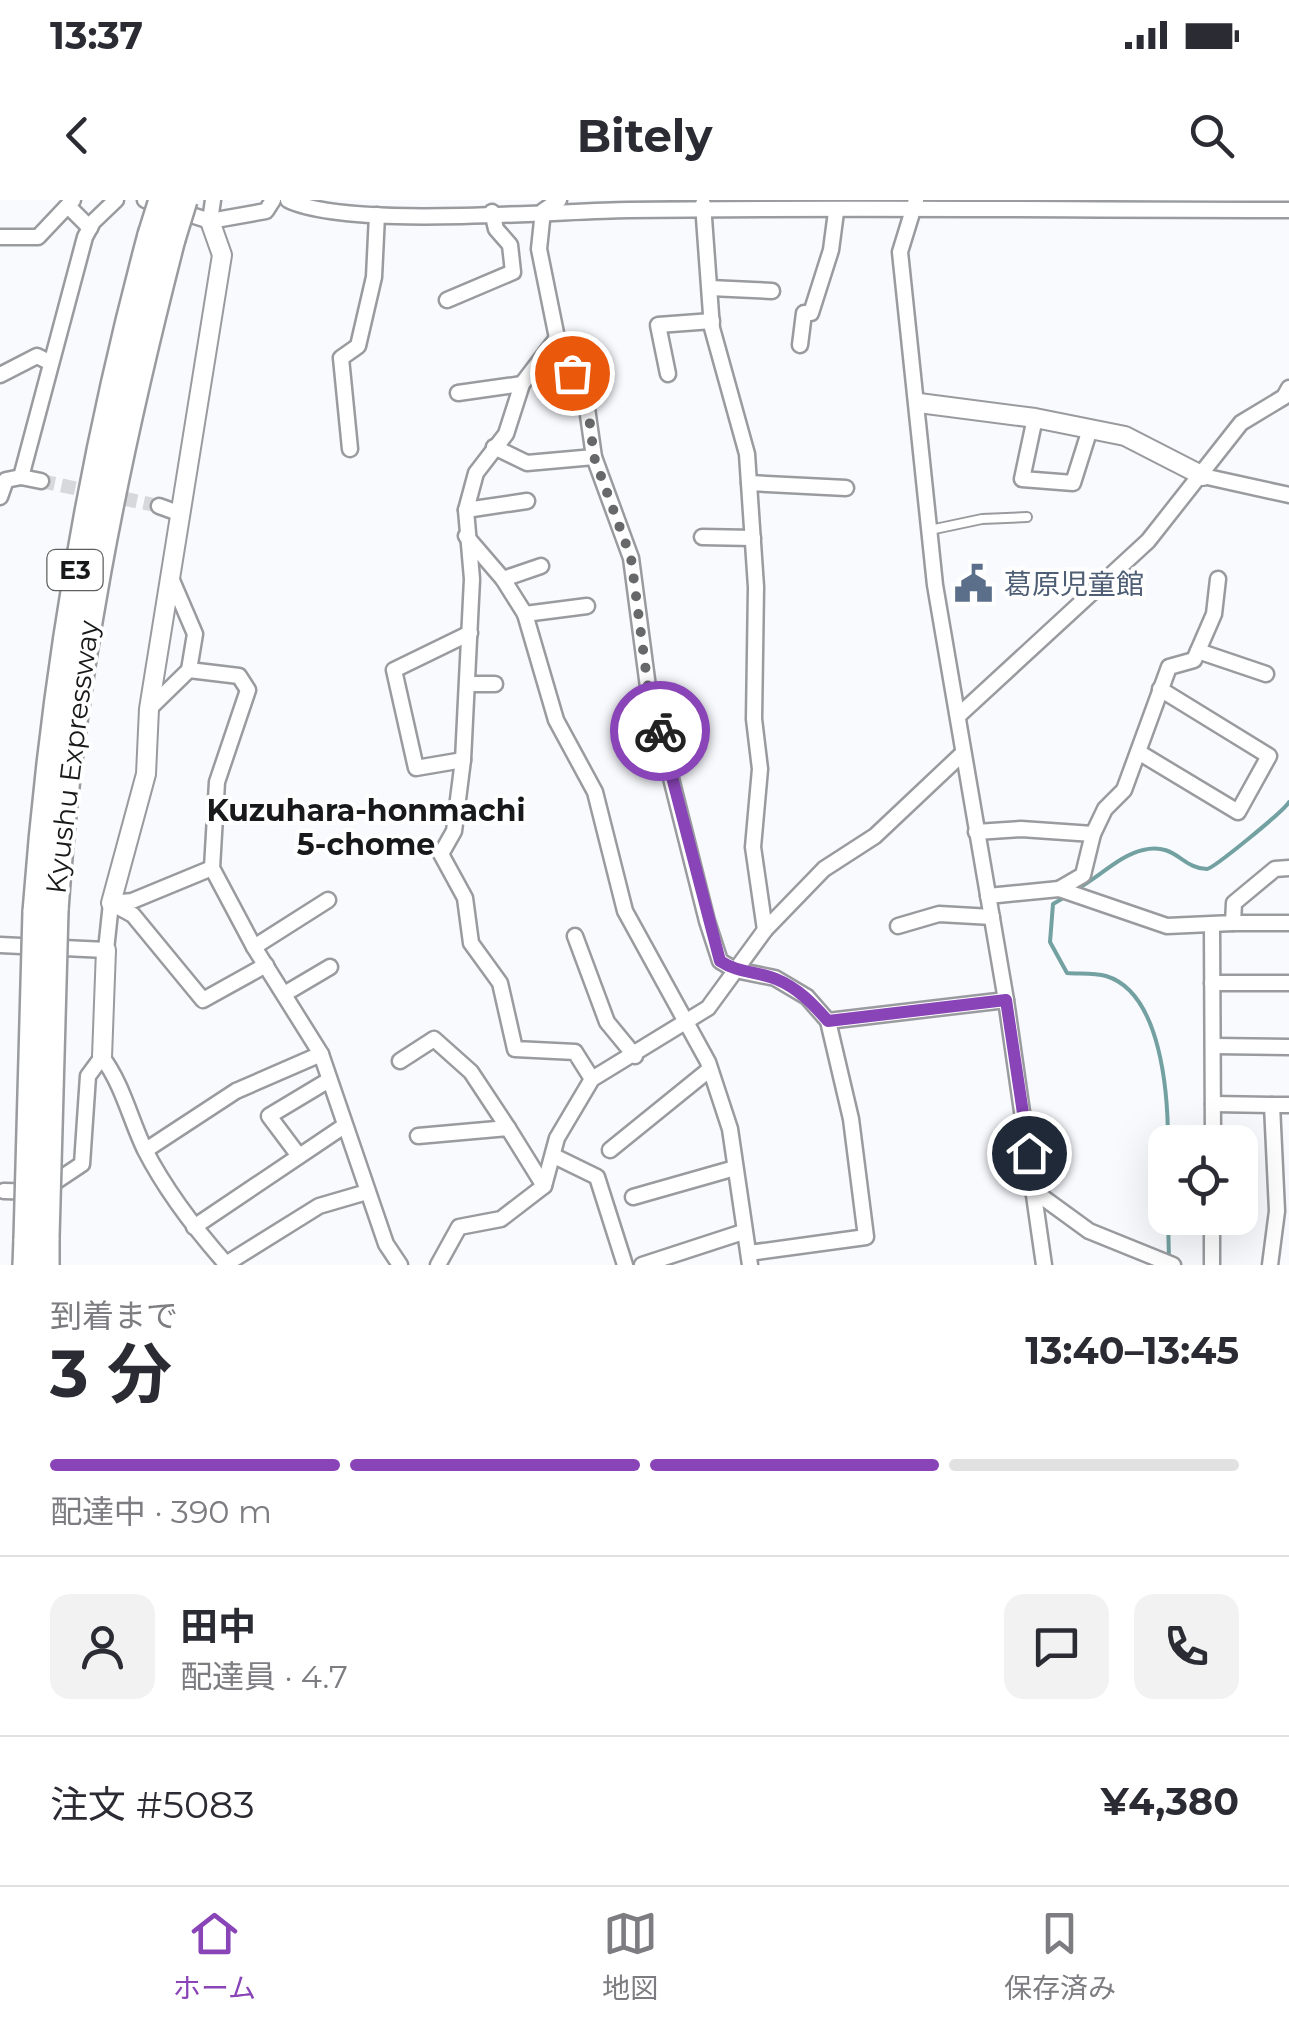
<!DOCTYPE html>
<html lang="ja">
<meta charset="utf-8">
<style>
:root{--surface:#fff;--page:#f2f2f3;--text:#2b2b33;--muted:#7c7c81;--line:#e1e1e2;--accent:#8944b7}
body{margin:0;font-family:Montserrat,"Noto Sans JP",sans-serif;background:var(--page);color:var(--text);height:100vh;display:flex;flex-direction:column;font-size:38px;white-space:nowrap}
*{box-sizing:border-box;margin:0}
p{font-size:32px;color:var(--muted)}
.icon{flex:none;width:55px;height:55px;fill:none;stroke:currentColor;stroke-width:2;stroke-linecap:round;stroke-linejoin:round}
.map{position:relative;height:1065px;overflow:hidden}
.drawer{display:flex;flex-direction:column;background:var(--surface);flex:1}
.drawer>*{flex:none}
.buttons{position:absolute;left:1148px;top:925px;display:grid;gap:20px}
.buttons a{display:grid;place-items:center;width:110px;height:110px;border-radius:20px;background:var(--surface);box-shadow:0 10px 40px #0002;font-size:50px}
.pin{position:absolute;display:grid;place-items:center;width:85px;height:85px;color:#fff;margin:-42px;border:5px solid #fff;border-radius:50%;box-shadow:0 2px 10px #0007}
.courier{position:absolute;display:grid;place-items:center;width:100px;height:100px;margin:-50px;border:8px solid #8944b7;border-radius:50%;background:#fff;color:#222;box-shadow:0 2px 12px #0007}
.headline em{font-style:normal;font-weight:700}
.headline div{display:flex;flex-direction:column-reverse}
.headline{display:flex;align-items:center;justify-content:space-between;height:170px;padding:0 50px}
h1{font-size:65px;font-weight:700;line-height:75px}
.bar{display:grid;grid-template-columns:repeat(4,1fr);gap:15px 10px;align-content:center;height:120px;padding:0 50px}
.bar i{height:12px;border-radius:8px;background:var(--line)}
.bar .active{background:var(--accent)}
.bar p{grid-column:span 4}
.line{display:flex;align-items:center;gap:25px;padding:0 50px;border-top:2px solid var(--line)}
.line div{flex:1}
.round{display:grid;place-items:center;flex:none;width:105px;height:105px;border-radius:20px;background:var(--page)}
.status{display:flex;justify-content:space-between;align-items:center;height:70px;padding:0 50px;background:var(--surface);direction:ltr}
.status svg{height:28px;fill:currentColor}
header{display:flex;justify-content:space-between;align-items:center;height:130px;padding:0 50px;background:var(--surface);font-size:45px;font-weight:700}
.menu{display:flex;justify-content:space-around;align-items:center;height:140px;border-top:2px solid var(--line);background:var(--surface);font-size:28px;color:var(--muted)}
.menu a{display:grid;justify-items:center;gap:5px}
.menu .active{color:var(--accent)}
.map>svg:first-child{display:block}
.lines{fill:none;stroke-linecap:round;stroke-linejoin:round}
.stream{stroke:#73a1a1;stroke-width:4}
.minor-tunnel{stroke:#d7d8dc;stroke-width:14;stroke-dasharray:14 7;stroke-linecap:butt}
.service-casing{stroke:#999b9f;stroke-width:12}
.minor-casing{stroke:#999b9f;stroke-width:19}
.tertiary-casing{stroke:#999b9f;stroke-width:22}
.motorway-casing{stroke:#999b9f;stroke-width:30}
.service{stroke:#fff;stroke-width:8}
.minor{stroke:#fff;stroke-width:14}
.tertiary{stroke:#fff;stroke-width:18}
.motorway{stroke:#fff;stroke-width:25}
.motorway-bridge-casing{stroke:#999b9f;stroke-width:30;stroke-linecap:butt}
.motorway-bridge{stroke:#fff;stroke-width:25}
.done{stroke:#67686a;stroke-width:10;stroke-dasharray:0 18}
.route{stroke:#8944b7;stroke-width:12}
.labels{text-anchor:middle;stroke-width:8;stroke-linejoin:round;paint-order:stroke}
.shield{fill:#fff;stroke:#5d5e5f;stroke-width:2.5}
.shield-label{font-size:25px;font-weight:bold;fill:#18191a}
.service-label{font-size:28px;fill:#4e5e75;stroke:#fff;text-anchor:start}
.street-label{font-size:28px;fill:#18191a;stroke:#fff}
.neighbourhood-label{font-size:30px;font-weight:bold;fill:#18191a;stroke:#fff}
</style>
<div class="status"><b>13:37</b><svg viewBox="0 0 49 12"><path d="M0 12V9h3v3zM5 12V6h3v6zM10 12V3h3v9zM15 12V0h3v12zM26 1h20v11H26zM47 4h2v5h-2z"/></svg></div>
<header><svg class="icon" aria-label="back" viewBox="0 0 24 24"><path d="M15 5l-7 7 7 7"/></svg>Bitely<svg class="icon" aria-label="search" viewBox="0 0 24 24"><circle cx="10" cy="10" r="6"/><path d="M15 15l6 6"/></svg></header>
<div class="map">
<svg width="1289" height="1065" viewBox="0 0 1289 1065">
<rect width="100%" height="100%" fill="#f9fafe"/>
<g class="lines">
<g class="stream">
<path d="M1077 689C1098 678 1120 655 1143 650 1176 642 1182 669 1207 669 1214 668 1284 611 1289 602"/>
<path d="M1065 697 1053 704 1050 742 1067 773C1080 774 1094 773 1106 776 1162 793 1168 896 1168 942"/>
<path d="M1168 1018 1169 1060"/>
</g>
<path class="minor-tunnel" d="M41 281 159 306"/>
<defs>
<path id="service" d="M930 330 982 319 1027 317"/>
<g id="minor">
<path d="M145 0 210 21 266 11 273 0"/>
<path d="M288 0C347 29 552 11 628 10 848 7 1069 10 1289 10"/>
<path d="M559 0 543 11 539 49 557 138 587 208 594 257 631 358 648 487 707 721 720 761 735 770 775 778 807 797 828 821 851 919 866 1037 749 1053"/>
<path d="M916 0 900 52 935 385 1006 800 1044 1065"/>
<path d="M703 4 712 128 747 254 756 387 754 519 760 569 753 647 765 730"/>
<path d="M68 6 90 28"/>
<path d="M210 21 213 0"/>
<path d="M0 37H38L73 0"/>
<path d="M710 88 772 91"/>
<path d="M447 100 513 72 510 45 496 29 492 12"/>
<path d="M557 138 522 184 506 234 476 273 466 310 472 379 463 560 454 631 441 654 465 698 471 743 500 783 515 849 575 852 592 879"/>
<path d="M800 145 804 113H811L831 50 836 12"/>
<path d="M668 174 658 125 712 121"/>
<path d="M0 175 37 156 49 162"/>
<path d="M458 193 522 184"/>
<path d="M1035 218 1022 279 1073 283 1090 229"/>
<path d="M494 247 527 263 594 257"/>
<path d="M350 249 341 158 358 146 374 77 377 15"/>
<path d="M1203 276 1289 295"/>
<path d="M21 277 85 37 93 22 116 0"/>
<path d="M749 283 846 288"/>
<path d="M0 297 6 280 21 277 41 281"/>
<path d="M159 306 181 314"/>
<path d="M466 310 527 301"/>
<path d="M466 336 503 379 525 414 556 520 595 592 625 711 708 862 730 929 750 1065"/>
<path d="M702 337 753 338"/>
<path d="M171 378 195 434 189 470 239 476 248 490 217 582 212 668 254 747 321 854 386 1044 400 1065"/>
<path d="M503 379 541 366"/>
<path d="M525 414 587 406"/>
<path d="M1198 451 1266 474"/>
<path d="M468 484H495"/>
<path d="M149 509 189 470"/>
<path d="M958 516 1148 341 1241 223 1284 197 1289 188"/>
<path d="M1140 553 1238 612 1269 556 1160 489"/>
<path d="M463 560 416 568 394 470 470 433"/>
<path d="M976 632 1021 629 1093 634 1083 675 1059 689"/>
<path d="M1093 634 1105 609 1124 590 1169 467 1194 460 1214 414 1218 379"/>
<path d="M988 696 1059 689 1167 726 1233 723 1234 703 1275 669 1289 668"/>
<path d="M111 703 133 715 203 800 266 765"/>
<path d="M112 703 132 701 212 668"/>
<path d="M1233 723H1289"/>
<path d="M1212 725 1213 942"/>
<path d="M898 726 939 714 992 717"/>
<path d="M575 736 607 822 635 856"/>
<path d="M0 745 106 750 111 703"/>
<path d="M254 747 328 700"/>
<path d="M1212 783H1289"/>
<path d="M286 793 330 767"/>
<path d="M828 821 1006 800"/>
<path d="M1214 846 1289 847"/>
<path d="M400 861 434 839 471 872 508 928"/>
<path d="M1213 904 1272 905"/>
<path d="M418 936 508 928 544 986"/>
<path d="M146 950 236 891 321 854"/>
<path d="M610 950 710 869"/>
<path d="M299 956 269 916 329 880"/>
<path d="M554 956 597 977 625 1065"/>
<path d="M4 991 40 992 82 964 88 876 102 857C123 885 130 919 145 950 166 991 196 1030 227 1065"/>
<path d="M1034 991 1089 1031 1173 1065"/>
<path d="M633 997 735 968"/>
<path d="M194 1027 344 926"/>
<path d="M226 1064 319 1006 367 992"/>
<path d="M438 1065 459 1027 501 1019 544 986 557 938 592 879 708 808 765 730 824 669 875 636 963 553"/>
<path d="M642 1065 743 1032"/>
<path d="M1212 1065V1018"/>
<path d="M1270 1065 1277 1011 1272 905H1289"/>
</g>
<g id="tertiary">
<path d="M919 203 1035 218 1125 236 1203 276"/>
<path d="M111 703 146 574 149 509 222 55 210 21"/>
<path d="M102 857 106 750"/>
</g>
<g id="motorway">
<path d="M55 710C70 481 115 260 172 39"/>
<path d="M36 712C53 482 91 258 151 35"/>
<path d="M26 1065 27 1039"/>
<path d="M46 1065V1037"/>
</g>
</defs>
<use href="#service" class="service-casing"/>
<use href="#minor" class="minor-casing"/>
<use href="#tertiary" class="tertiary-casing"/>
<use href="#motorway" class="motorway-casing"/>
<use href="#service" class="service"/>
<use href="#minor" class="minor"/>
<use href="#tertiary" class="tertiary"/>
<use href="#motorway" class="motorway"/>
<defs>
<g id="motorway-bridge">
<path d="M151 35 162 0"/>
<path d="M172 39 184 0"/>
<path d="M46 1037 55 710"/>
<path d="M27 1039 36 712"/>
</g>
</defs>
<use href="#motorway-bridge" class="motorway-bridge-casing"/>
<use href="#motorway-bridge" class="motorway-bridge"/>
</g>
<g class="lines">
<path class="done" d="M572 173 588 208 594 257 631 358 648 487 660 531"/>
<path class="route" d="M660 531 720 761C738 773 756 771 776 779 798 788 813 804 828 821L1006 800 1029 953"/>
</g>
<defs>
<symbol id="civic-bare" viewBox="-9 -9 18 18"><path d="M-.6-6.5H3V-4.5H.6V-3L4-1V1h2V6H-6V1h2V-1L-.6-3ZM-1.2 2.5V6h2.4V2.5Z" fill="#5c6f8a" stroke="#fff" stroke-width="2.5" paint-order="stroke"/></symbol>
</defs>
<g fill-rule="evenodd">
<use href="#civic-bare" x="946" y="356" width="55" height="55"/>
</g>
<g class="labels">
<rect class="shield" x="47.5" y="350" width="55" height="40" rx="8"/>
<g class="shield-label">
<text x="75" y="379">E3</text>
</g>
<g class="service-label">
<text x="1004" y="394">葛原児童館</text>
</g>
<g class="street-label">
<text transform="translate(72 557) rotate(-83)" y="10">Kyushu Expressway</text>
</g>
<g class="neighbourhood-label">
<text x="366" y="621">Kuzuhara-honmachi<tspan x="366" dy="34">5-chome</tspan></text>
</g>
</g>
</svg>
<div class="buttons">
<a><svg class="icon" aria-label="locate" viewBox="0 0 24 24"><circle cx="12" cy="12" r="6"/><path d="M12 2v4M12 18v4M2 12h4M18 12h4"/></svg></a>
</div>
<div class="pin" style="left:572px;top:173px;background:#ea580c"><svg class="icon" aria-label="bag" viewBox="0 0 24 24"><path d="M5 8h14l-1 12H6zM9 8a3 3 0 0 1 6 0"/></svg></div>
<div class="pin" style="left:1029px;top:953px;background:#1f2937"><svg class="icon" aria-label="home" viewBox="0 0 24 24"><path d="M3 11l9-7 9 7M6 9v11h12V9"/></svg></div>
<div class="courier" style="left:660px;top:531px"><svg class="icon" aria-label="bike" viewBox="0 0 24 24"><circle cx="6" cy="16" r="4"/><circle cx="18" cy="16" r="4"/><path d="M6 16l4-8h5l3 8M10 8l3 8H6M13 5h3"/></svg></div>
</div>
<section class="drawer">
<div class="headline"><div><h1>3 分</h1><p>到着まで</p></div><em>13:40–13:45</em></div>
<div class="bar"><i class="active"></i><i class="active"></i><i class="active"></i><i></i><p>配達中 · 390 m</p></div>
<div class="line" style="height:180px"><a class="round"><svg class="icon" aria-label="person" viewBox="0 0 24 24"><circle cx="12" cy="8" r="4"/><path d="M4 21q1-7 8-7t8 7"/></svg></a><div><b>田中</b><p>配達員 · 4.7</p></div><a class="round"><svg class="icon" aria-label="chat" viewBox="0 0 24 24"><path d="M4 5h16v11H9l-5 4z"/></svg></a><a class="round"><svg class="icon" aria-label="phone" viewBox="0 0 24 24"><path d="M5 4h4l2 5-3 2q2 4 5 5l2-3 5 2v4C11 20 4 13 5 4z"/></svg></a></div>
<div class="line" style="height:130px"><div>注文 #5083</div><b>¥4,380</b></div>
</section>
<nav class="menu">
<a class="active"><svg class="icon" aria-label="home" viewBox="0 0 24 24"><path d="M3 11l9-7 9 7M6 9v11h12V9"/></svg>ホーム</a>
<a><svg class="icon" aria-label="map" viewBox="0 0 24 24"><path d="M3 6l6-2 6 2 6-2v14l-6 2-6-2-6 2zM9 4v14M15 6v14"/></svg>地図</a>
<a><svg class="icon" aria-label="saved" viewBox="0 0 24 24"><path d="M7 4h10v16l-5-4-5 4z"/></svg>保存済み</a>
</nav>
